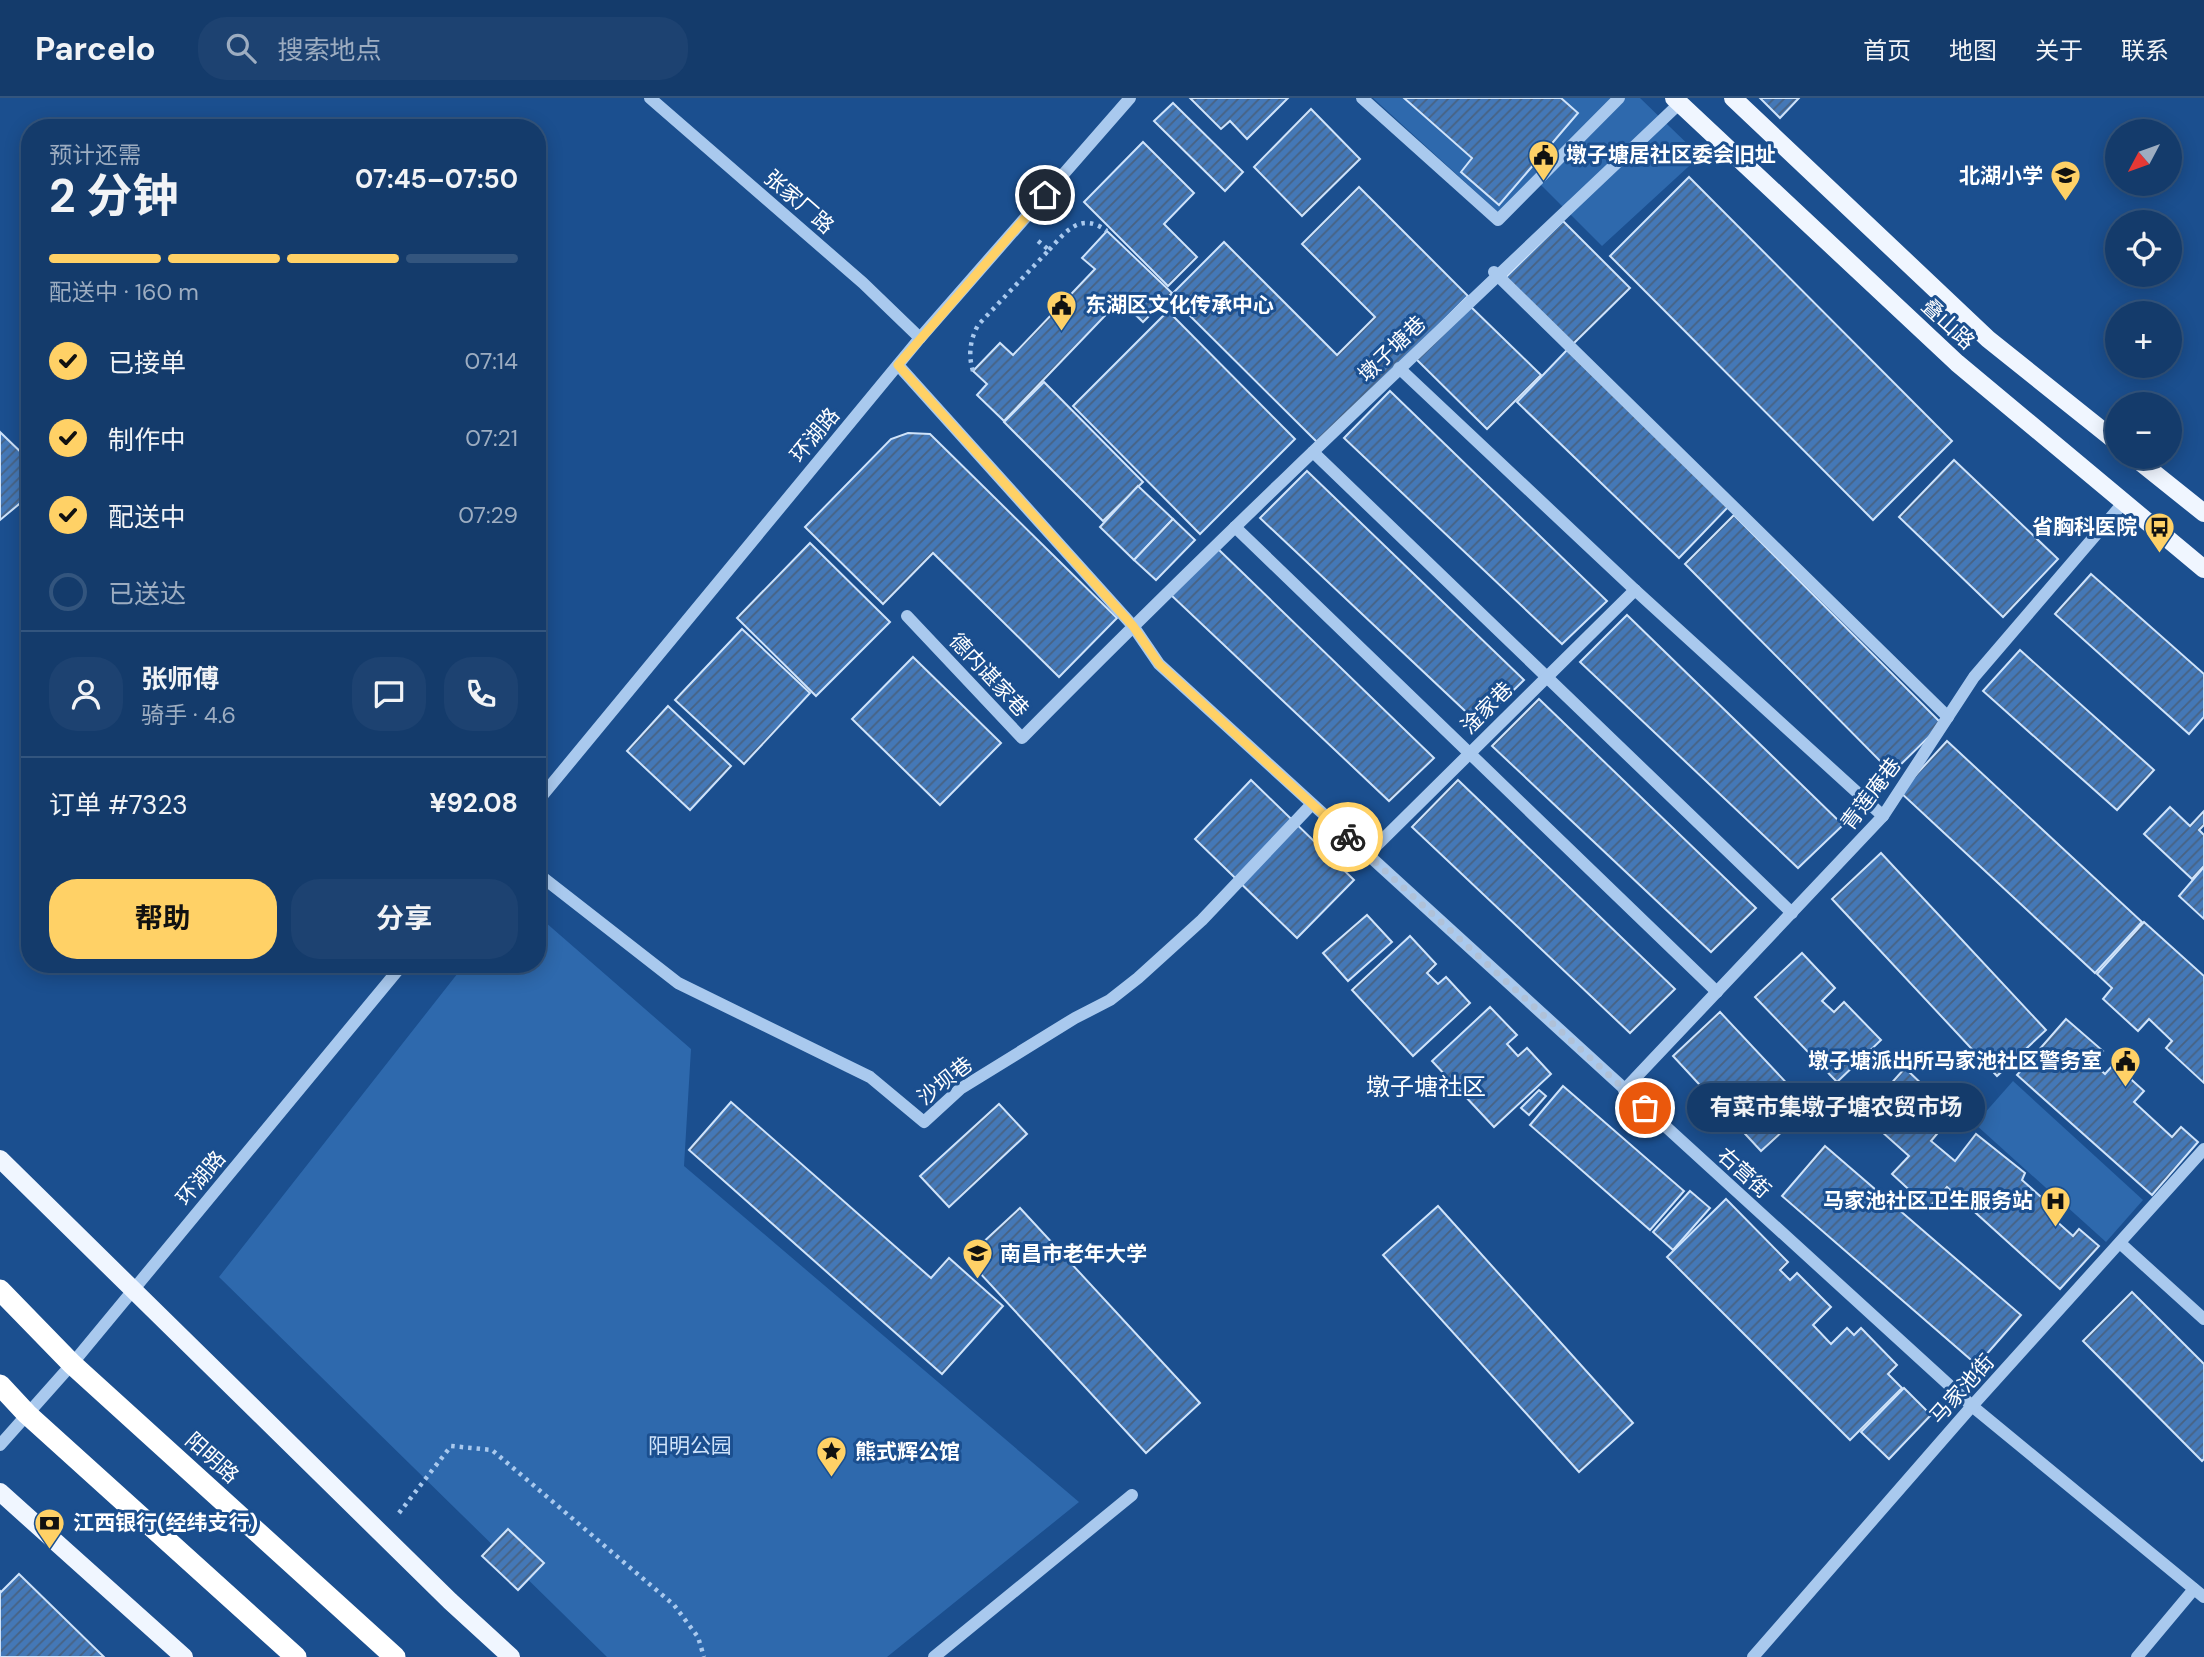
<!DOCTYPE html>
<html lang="zh">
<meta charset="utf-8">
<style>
:root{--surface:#143b6b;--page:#1d4271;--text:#f1f3f6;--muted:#9dadc1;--line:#33557e;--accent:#ffd166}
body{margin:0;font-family:"DM Sans","Noto Sans SC",sans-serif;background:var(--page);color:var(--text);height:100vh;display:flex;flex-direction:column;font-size:26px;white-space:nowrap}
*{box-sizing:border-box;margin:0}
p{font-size:23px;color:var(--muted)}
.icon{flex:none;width:38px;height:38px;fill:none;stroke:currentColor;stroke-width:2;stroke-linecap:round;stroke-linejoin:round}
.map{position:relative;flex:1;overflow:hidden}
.drawer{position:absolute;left:21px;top:21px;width:525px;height:854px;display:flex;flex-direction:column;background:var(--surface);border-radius:28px;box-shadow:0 4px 18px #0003,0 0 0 2px var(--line)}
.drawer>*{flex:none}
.needle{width:46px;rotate:229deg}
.controls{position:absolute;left:2105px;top:21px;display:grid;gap:14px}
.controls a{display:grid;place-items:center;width:77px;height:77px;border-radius:50%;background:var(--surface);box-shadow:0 4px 18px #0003,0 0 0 2px var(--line);font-size:35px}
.pin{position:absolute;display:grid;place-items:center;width:60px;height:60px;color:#fff;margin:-30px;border:4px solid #fff;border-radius:50%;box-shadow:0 2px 7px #0007}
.courier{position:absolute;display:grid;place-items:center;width:70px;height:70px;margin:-35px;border:5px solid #ffd166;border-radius:50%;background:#fff;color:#222;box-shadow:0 2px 9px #0007}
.bubble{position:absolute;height:49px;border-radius:24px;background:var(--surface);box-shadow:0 4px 18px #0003,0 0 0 2px var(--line);font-size:23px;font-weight:700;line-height:49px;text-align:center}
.headline em{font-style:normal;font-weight:700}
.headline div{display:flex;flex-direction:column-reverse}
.headline{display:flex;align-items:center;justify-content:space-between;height:119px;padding:0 28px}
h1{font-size:46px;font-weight:700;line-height:52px}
.bar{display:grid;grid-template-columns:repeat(4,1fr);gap:10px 7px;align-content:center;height:84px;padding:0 28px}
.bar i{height:9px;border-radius:5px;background:var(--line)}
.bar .on{background:var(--accent)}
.bar p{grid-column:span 4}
.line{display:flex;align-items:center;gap:18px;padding:0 28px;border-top:2px solid var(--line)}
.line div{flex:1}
.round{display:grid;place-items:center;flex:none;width:74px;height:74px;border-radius:28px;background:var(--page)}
ol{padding:0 28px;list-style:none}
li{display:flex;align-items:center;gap:21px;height:77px}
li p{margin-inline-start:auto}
li .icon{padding:7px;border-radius:50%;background:var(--accent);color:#111;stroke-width:4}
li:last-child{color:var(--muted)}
li i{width:38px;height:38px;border:4px solid var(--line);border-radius:50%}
.button{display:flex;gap:14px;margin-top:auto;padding:14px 28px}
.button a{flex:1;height:80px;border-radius:28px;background:var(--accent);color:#111;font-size:28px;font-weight:700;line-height:80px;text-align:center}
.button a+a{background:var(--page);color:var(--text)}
header{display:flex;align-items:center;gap:42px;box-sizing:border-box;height:98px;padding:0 35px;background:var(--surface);border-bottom:2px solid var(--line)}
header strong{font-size:33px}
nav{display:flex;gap:38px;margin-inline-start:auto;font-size:24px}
.search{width:490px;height:63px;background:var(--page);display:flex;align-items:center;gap:18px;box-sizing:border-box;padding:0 24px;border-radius:28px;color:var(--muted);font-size:26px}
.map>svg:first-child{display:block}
.park{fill:#2e69ad}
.building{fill:url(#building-hatch);stroke:#cfe3fa;stroke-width:2}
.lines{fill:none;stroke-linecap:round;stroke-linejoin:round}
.path{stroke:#a9c9ee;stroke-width:4.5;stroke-dasharray:3.5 5;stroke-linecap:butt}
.minor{stroke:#a9c9ee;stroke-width:12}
.major{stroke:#f0f6ff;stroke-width:18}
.highway{stroke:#fff;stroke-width:21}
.done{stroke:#afc1d8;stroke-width:7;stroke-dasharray:0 12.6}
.route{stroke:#ffd166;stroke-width:9}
.labels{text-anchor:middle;stroke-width:6;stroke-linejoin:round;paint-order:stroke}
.poi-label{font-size:21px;font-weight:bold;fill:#fff;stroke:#1b4f8f;text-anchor:start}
.street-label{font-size:21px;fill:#fff;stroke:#1b4f8f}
.park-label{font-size:21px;fill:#cfe3fa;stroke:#1b4f8f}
.quarter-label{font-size:24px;fill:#fff;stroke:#1b4f8f}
</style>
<header>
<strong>Parcelo</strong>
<div class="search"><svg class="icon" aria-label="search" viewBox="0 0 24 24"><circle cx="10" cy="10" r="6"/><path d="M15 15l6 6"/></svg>搜索地点</div>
<nav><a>首页</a><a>地图</a><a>关于</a><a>联系</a></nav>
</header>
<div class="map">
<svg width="2204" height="1559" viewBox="0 0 2204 1559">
<defs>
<pattern id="building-hatch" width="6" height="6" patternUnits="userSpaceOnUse" patternTransform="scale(1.75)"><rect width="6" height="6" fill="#4478b7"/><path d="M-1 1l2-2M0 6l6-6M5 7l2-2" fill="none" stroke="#486282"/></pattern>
</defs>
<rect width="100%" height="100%" fill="#1b4f8f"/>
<g class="park">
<path d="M1373 0H1640L1700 58 1602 148 1533 79 1499 115Z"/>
<path d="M537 817 691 951 684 1068 1079 1404 887 1559H607L219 1179 465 866H537Z"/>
<path d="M2013 983 2143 1102 2106 1144 1975 1026Z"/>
</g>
<g class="building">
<path d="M1190 0H1288L1247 41 1230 23 1221 31Z"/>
<path d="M1404 0H1561L1578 15 1499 107 1461 74 1472 60Z"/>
<path d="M1760 0H1799L1780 20Z"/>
<path d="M1173 5 1243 74 1225 93 1154 23Z"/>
<path d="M1311 11 1360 61 1302 118 1254 69Z"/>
<path d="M1143 44 1194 95 1164 126 1197 159 1168 188 1084 104Z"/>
<path d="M1689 79 1952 343 1873 422 1610 158Z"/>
<path d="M1359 89 1468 198 1320 347 1170 198 1224 144 1337 257 1375 219 1302 146Z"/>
<path d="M1563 123 1630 190 1572 247 1505 180Z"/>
<path d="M1107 133 1172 195 1143 224 1120 202 1004 323 977 297 987 286 973 273 1000 245 1013 257 1095 171 1082 160Z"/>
<path d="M1469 207 1541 277 1487 331 1416 261Z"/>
<path d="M1168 213 1295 341 1200 436 1073 308Z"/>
<path d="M1567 252 1729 408 1679 460 1517 304Z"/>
<path d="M1044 284 1143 384 1103 423 1004 324Z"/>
<path d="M1390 293 1607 503 1562 546 1344 340Z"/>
<path d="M0 334 30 363V397L0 422Z"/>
<path d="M908 335 930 336 1117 520 1059 579 933 455 883 506 805 429 891 341Z"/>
<path d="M1954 362 2058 461 2003 519 1899 419Z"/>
<path d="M1307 373 1524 582 1479 626 1260 420Z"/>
<path d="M1138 388 1173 421 1134 462 1100 429Z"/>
<path d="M1734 417 1942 626 1892 675 1685 466Z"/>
<path d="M1173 421 1195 442 1156 482 1134 462Z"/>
<path d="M810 445 890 524 816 598 737 520Z"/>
<path d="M1217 450 1434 660 1389 703 1171 497Z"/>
<path d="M2091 476 2204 576V619L2189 636 2055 516Z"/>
<path d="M1627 517 1843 727 1798 770 1580 564Z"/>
<path d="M742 531 810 595 744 666 675 602Z"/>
<path d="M2020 552 2154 672 2117 712 1983 593Z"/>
<path d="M913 559 1001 645 940 707 852 621Z"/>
<path d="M1539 601 1756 810 1711 854 1492 648Z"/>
<path d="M668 608 731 668 690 712 627 653Z"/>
<path d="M1947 643 2142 824 2095 875 1900 694Z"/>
<path d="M1251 682 1354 782 1297 840 1195 741Z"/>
<path d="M1458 682 1675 891 1630 935 1412 729Z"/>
<path d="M2170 709 2190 728 2204 713V727L2199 732 2204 737V768L2192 781 2144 736Z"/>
<path d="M1881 755 2046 932 1997 978 1832 801Z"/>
<path d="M2204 769V821L2179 798Z"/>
<path d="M1367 817 1392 844 1348 883 1323 855Z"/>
<path d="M2144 824 2204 878V985L2166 950 2172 943 2149 921 2138 933 2103 901 2112 890 2097 876Z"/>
<path d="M1410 838 1436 866 1427 875 1438 886 1446 879 1470 905 1413 958 1352 892Z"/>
<path d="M1802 855 1835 890 1822 903 1834 914 1844 904 1881 942 1837 984 1755 899Z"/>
<path d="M1490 909 1517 937 1507 946 1518 958 1527 950 1551 976 1494 1029 1432 963Z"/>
<path d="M1720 914 1809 1009 1761 1053 1673 958Z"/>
<path d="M2066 921 2103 953 2093 965 2105 976 2114 966 2144 993 2134 1004 2172 1039 2181 1029 2198 1044 2152 1097 2017 977Z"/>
<path d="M1905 970 1929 993V1009L1947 1024 1931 1043 1955 1063 1976 1036 2025 1075 2022 1082 2059 1115 2054 1121 2073 1138 2079 1131 2099 1148 2060 1191 1947 1089 1929 1110 1892 1076 1909 1058 1863 1017Z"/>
<path d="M1563 988 1684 1093 1650 1132 1530 1027Z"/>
<path d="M1539 992 1546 998 1529 1017 1521 1010Z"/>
<path d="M731 1004 931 1180 949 1160 1003 1208 942 1276 689 1052Z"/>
<path d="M999 1006 1027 1036 949 1109 920 1078Z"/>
<path d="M1825 1048 2021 1217 1977 1267 1782 1098Z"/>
<path d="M1690 1093 1710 1110 1673 1152 1653 1134Z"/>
<path d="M1726 1101 1788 1164 1780 1172 1790 1182 1797 1175 1831 1209 1813 1227 1831 1246 1847 1230 1854 1237 1861 1230 1897 1267 1888 1276 1902 1290 1850 1342 1667 1159Z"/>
<path d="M1438 1108 1633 1325 1579 1374 1383 1157Z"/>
<path d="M1020 1110 1200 1305 1146 1355 966 1160Z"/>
<path d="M2132 1194 2204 1266V1361L2202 1363 2083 1243Z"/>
<path d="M1904 1290 1931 1317 1889 1361 1861 1334Z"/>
<path d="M508 1431 544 1465 518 1492 482 1458Z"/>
<path d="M19 1476 104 1559H0V1493L1 1494Z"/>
</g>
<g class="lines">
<g class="path">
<path d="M1049 152C1067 132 1081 114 1107 133"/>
<path d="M973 273C968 257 970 242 978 227L1049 152 1037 142"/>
<path d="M399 1415 451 1348 492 1352 674 1507 698 1539 704 1559"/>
</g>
<g class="minor">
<path d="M650 0 863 185 920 240"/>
<path d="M1362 0 1498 122 1619 0"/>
<path d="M1494 174 1948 619"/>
<path d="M898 267 1133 528 1159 566 1972 1308 2204 1499"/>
<path d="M1399 270 1635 492 1883 718"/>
<path d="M1313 354 1792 815"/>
<path d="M1235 429 1717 894"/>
<path d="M907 518 1022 640C1236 423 1459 215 1680 5"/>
<path d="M537 704 920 240 1130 0"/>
<path d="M1367 757 1635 492"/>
<path d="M537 775 678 885 870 979 924 1024 960 991 1075 920 1110 902 1138 880 1202 822 1312 706"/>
<path d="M1624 992 1883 718 1974 579 2124 404"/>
<path d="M2120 1145 2204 1221"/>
<path d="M0 1347 72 1266 403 866"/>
<path d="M934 1559 1132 1397"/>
<path d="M1753 1559 1972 1308 2204 1051"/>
<path d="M2137 1559 2194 1491"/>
</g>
<g class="major">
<path d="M1674 0 1957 265 2204 471"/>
<path d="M1733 0 1988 241 2118 345"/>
<path d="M2134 359 2204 415"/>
<path d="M0 1061 450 1503 511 1559"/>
<path d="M0 1394 184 1559"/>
</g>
<g class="highway">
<path d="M0 1192 72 1266 395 1559"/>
<path d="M0 1287 27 1316 296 1559"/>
</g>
</g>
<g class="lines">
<path class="done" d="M1348 739 1645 1010"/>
<path class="route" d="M1045 97 898 267 1133 528 1159 566 1348 739"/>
</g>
<defs>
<symbol id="civic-pin" viewBox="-11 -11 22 30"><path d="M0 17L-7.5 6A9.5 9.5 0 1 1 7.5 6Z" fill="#ffd166" stroke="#1b4f8f"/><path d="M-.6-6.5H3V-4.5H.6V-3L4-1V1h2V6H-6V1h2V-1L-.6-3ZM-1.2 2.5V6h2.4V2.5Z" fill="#111"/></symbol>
<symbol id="school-pin" viewBox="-11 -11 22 30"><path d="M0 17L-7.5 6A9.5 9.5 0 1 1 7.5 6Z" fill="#ffd166" stroke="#1b4f8f"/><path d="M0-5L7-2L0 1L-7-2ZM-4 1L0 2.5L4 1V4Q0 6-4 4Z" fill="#111"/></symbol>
<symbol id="bus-pin" viewBox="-11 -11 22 30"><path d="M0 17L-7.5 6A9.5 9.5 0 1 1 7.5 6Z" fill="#ffd166" stroke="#1b4f8f"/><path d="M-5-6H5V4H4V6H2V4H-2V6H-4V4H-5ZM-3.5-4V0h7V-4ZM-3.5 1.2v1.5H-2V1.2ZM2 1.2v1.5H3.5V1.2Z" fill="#111"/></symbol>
<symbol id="hospital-pin" viewBox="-11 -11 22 30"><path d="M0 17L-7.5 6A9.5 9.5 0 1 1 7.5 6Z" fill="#ffd166" stroke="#1b4f8f"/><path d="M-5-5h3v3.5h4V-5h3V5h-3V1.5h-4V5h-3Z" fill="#111"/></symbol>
<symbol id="university-pin" viewBox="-11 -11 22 30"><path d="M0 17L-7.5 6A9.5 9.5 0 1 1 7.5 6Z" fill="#ffd166" stroke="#1b4f8f"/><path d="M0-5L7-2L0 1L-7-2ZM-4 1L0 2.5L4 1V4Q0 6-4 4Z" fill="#111"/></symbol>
<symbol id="sight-pin" viewBox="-11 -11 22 30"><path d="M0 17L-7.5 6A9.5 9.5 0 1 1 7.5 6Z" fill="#ffd166" stroke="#1b4f8f"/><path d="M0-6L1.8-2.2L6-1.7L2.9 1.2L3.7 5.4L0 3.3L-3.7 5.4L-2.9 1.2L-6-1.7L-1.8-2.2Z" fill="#111"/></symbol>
<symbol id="bank-pin" viewBox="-11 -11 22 30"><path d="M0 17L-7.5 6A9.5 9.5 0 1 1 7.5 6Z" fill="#ffd166" stroke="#1b4f8f"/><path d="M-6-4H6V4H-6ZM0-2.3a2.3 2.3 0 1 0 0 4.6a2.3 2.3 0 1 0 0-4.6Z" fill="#111"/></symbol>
</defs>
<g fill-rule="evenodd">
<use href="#civic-pin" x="1526" y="40" width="35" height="47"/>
<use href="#school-pin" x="2048" y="60" width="35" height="47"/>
<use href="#civic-pin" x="1044" y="190" width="35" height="47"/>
<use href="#bus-pin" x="2142" y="412" width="35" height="47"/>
<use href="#civic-pin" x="2108" y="946" width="35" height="47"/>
<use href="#hospital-pin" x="2038" y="1086" width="35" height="47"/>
<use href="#university-pin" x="960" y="1138" width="35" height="47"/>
<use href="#sight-pin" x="814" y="1336" width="35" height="47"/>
<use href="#bank-pin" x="32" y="1408" width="35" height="47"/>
</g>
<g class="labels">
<g class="poi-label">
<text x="1566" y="64">墩子塘居社区委会旧址</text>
<text x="2043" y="85" text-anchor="end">北湖小学</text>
<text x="1085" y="214">东湖区文化传承中心</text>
<text x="2137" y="436" text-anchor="end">省胸科医院</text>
<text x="2102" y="970" text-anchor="end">墩子塘派出所马家池社区警务室</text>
<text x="2033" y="1110" text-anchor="end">马家池社区卫生服务站</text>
<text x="1000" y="1163">南昌市老年大学</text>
<text x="855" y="1361">熊式辉公馆</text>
<text x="73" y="1432">江西银行(经纬支行)</text>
</g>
<g class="street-label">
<text transform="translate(799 104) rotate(41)" y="7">张家厂路</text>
<text transform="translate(1948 226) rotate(43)" y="7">叠山路</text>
<text transform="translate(1392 251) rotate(-44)" y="7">墩子塘巷</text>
<text transform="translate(815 337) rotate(-50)" y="7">环湖路</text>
<text transform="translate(989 577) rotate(47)" y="7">德内谌家巷</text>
<text transform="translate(1487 610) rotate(-45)" y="7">淦家巷</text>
<text transform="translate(1871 696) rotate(-53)" y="7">青莲庵巷</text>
<text transform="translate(945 983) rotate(-38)" y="7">沙坝巷</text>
<text transform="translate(1744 1075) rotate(42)" y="7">右营街</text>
<text transform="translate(201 1080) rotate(-50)" y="7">环湖路</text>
<text transform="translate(1962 1291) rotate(-48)" y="7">马家池街</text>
<text transform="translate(212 1360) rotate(42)" y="7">阳明路</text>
</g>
<g class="park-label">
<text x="690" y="1355">阳明公园</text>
</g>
<g class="quarter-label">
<text x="1426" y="997">墩子塘社区</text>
</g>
</g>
</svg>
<div class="controls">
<a><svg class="needle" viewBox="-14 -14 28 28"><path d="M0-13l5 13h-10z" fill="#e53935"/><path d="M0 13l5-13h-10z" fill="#9dadc1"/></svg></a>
<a><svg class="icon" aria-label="locate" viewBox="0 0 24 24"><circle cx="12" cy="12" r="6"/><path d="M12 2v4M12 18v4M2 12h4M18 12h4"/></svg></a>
<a>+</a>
<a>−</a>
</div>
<div class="pin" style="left:1645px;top:1010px;background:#ea580c"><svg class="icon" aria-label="bag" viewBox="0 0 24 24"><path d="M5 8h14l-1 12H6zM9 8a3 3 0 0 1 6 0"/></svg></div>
<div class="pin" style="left:1045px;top:97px;background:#1f2937"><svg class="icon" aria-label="home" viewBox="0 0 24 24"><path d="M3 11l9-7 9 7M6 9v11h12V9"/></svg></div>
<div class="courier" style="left:1348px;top:739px"><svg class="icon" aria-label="bike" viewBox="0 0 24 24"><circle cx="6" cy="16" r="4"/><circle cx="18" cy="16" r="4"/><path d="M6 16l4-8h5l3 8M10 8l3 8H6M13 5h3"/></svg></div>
<div class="bubble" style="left:1687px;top:985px;width:298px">有菜市集墩子塘农贸市场</div>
<section class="drawer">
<div class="headline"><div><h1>2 分钟</h1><p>预计还需</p></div><em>07:45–07:50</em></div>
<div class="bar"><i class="on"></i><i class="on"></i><i class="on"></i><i></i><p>配送中 · 160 m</p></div>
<ol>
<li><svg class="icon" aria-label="check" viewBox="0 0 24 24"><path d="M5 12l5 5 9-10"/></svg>已接单<p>07:14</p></li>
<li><svg class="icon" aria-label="check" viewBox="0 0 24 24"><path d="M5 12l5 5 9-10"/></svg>制作中<p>07:21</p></li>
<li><svg class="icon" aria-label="check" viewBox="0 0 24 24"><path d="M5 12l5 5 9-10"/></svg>配送中<p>07:29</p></li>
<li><i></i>已送达</li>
</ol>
<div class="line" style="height:126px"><a class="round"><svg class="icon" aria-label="person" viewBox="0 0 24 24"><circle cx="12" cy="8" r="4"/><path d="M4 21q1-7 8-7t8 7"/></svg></a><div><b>张师傅</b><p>骑手 · 4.6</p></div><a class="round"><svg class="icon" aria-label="chat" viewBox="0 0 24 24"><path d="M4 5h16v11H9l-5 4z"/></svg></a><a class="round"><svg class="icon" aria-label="phone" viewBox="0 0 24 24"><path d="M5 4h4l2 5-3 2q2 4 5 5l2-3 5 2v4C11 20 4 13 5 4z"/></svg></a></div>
<div class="line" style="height:91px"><div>订单 #7323</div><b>¥92.08</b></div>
<div class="button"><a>帮助</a><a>分享</a></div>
</section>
</div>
